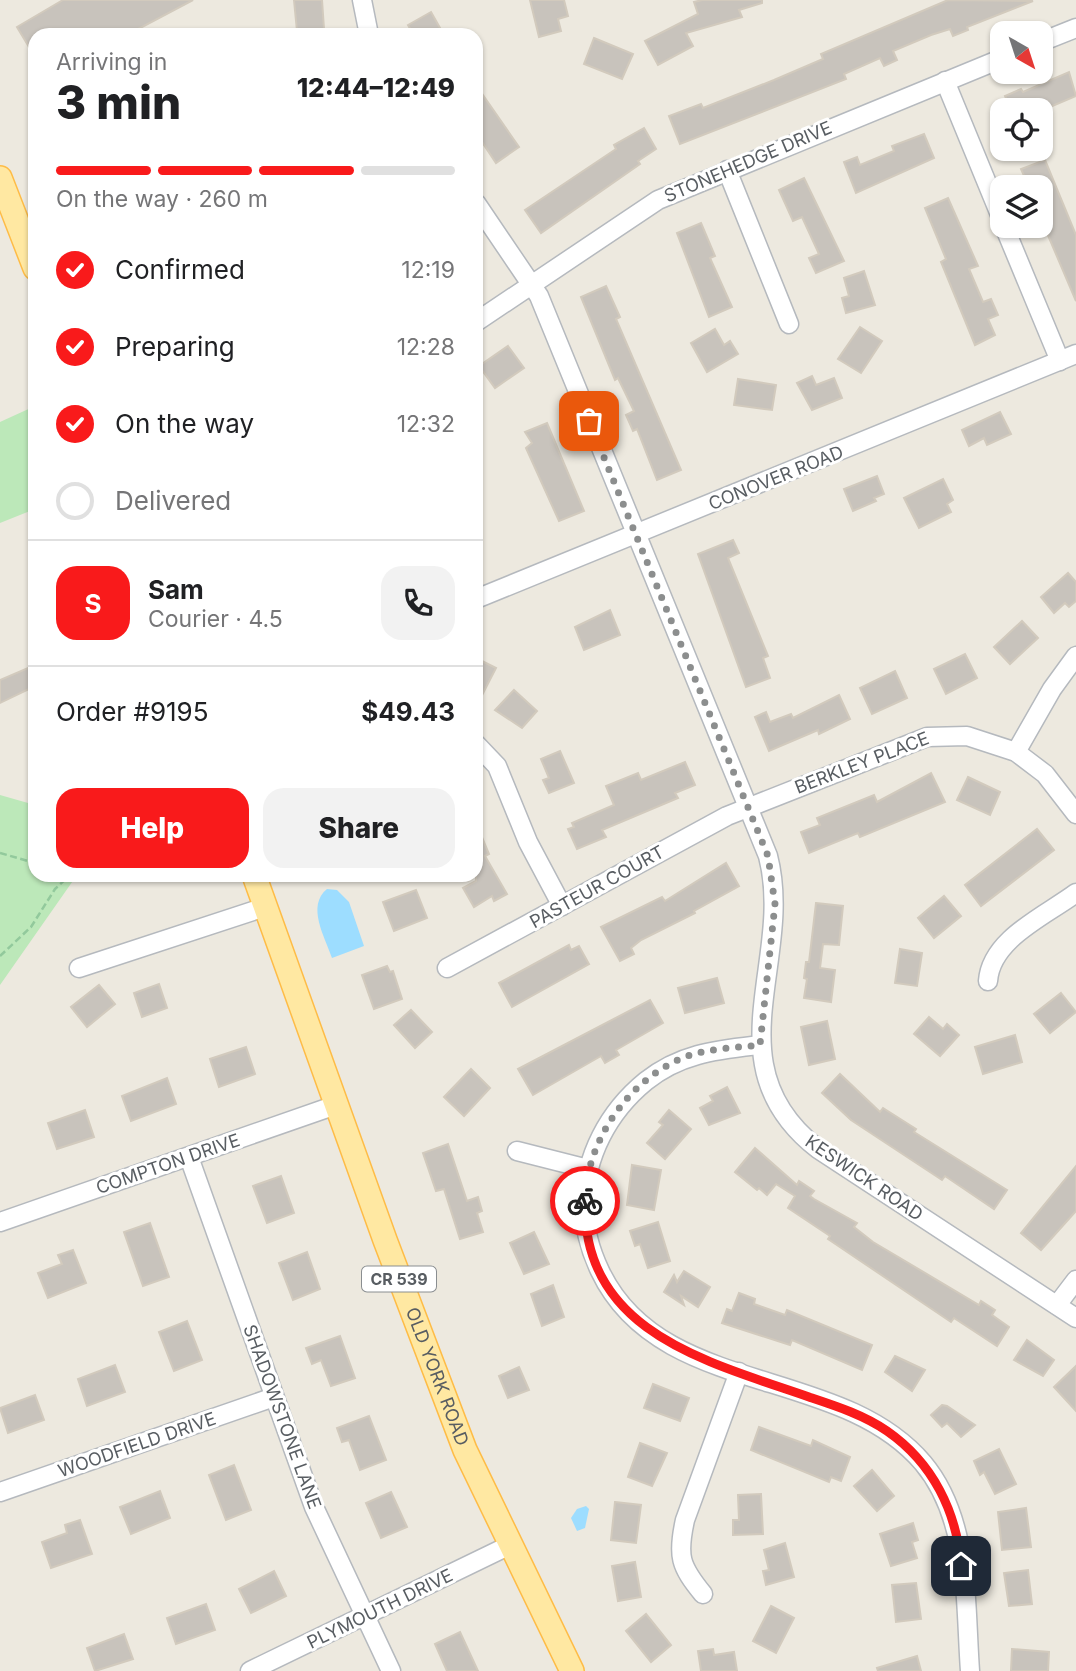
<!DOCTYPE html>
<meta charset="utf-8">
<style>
:root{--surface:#fff;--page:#f2f2f2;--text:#202124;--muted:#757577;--line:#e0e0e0;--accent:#f91a1b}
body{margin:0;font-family:Inter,sans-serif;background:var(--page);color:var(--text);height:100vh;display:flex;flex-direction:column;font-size:26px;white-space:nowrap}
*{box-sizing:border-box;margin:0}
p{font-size:23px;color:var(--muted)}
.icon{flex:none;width:38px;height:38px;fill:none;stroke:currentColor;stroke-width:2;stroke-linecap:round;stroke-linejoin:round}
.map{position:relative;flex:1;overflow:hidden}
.details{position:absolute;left:28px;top:28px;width:455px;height:854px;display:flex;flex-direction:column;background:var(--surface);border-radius:21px;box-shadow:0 2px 5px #0004}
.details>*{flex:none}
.needle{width:46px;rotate:141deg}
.tools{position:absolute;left:990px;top:21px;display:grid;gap:14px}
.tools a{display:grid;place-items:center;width:63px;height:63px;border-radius:14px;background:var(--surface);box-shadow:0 2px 5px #0004;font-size:35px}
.pin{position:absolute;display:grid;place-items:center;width:60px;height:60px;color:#fff;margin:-30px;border-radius:14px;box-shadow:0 4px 10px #0006}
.courier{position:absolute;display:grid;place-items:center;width:70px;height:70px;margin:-35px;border:5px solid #f91a1b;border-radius:50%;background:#fff;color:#222;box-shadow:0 2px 9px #0007}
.headline em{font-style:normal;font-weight:800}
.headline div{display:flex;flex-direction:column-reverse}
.headline{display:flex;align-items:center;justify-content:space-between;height:119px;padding:0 28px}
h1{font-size:46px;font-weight:800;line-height:52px}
.bar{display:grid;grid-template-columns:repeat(4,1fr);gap:10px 7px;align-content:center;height:84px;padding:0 28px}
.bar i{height:9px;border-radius:5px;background:var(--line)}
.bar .selected{background:var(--accent)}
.bar p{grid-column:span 4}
.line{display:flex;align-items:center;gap:18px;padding:0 28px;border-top:2px solid var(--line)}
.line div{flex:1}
.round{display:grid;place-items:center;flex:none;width:74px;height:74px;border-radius:21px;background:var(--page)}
ol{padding:0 28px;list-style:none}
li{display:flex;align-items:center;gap:21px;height:77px}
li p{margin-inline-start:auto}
li .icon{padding:7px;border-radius:50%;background:var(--accent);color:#fff;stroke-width:4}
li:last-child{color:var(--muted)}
li i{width:38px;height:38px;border:4px solid var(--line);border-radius:50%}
.button{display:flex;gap:14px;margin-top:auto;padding:14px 28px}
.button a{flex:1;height:80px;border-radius:21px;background:var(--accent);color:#fff;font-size:28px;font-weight:800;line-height:80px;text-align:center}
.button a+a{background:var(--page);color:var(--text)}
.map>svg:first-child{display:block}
.green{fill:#bce8b9}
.water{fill:#9dddff}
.building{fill:#c8c3bc;stroke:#d2cabd;stroke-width:2}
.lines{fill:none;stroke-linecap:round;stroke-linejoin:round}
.minor-casing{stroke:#b5b9be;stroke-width:21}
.major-casing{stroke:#febc47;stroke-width:26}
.path{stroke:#92c99c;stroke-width:2.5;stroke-dasharray:7 3.5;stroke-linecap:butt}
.minor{stroke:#fff;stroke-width:18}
.major{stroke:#ffe8a2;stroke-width:23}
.done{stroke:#8c8e8e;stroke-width:7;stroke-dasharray:0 12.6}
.route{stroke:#f91a1b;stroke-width:9}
.labels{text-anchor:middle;stroke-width:6;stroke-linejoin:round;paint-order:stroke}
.shield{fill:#fff;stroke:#8a8e91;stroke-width:2}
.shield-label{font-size:16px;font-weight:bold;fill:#585d62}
.street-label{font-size:18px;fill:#585d62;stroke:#fff}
</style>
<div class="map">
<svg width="1076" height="1671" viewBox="0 0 1076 1671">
<rect width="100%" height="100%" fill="#ede9df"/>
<g class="green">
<path d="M35 406V509L0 523V422Z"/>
<path d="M0 795 35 805V875H77L0 985Z"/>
</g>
<g class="water">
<path d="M327 889 337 890 349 902 364 946 332 958C325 937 306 906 327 889Z"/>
<path d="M586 1506 589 1509 585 1528 577 1531 571 1518 577 1509Z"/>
</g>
<g class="building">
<path d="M63 0H193L127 35H35V57L17 27Z"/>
<path d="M294 0H322L324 29 297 31Z"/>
<path d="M530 0H564L568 16 558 19 561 31 539 37Z"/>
<path d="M702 0H762V3L739 10 742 17 686 33 693 46 658 65 645 41 698 14 694 2Z"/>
<path d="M948 0 1033 1 967 27 968 30 953 36 950 29 931 35 893 51 897 60 884 66 880 58 844 74 846 79 680 144 669 116 701 104 703 108 774 80 823 59 821 54Z"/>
<path d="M431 12 444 35H414L408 25Z"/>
<path d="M594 38 633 54 622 79 584 64Z"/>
<path d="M1069 72 1076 96 1043 110H1011L1005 96 1021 89 1023 92Z"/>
<path d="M476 85 519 147 496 163 476 133Z"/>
<path d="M644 128 656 149 638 161 640 164 541 233 525 210 616 149 614 145Z"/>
<path d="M924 134 934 158 856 193 844 162 857 157 860 165 894 151 892 146Z"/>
<path d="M1045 160 1076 235V301L1041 219V187H1029L1021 169Z"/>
<path d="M804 178 844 261 816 273 809 258 819 254 802 217 793 221 779 190Z"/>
<path d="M948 198 978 266 969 269 983 302 991 299 998 315 988 319 995 335 975 345 941 262 946 259 925 208Z"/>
<path d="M701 223 715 256 710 258 732 307 709 317 677 233Z"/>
<path d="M864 271 875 305 846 313 842 298 849 296 844 278Z"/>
<path d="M606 286 620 317 616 319 681 470 657 480 637 429 633 431 626 415 634 411 618 378 615 380 581 297Z"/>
<path d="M860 327 882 341 861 373 838 359Z"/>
<path d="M715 329 724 345 730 341 738 354 707 372 691 343Z"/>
<path d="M508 346 524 368 495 388 479 366Z"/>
<path d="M812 376 816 385 834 378 842 398 812 410 797 383Z"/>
<path d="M738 379 776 385 772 410 734 405Z"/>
<path d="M1000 412 1011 434 987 445 984 438 969 446 962 430Z"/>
<path d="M547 423 584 511 559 521 526 448 532 443 525 432Z"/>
<path d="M877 476 884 494 874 498 876 501 853 511 844 489Z"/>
<path d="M943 479 953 500 947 504 951 512 919 528 904 498Z"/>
<path d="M733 540 739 553 728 558 768 656 763 658 770 678 746 687 698 554Z"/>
<path d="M1068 573 1076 582V601L1069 607 1065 603 1054 613 1041 597Z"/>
<path d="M610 610 620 635 584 650 575 627Z"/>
<path d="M1022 621 1038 638 1010 664 994 647Z"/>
<path d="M965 654 977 678 946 694 934 669Z"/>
<path d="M476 658 496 668 476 707Z"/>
<path d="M35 665V686L0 703V680Z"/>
<path d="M895 671 907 698 872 714 860 688Z"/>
<path d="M514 690 537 711 522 728 495 710Z"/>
<path d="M839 695 850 719 819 734 818 730 769 751 755 717 766 712 770 722 791 714 793 718Z"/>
<path d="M560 751 574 783 549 793 543 780 549 778 541 759Z"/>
<path d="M685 762 695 785 675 793 678 798 602 830 606 837 577 849 568 829 574 827 572 823 614 805 606 786 638 773 641 780Z"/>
<path d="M931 773 945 802 860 837 858 833 809 853 801 832 820 825 817 818 874 795 877 802Z"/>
<path d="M968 777 1000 792 990 815 957 800Z"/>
<path d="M476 823 489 854 485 856 507 894 494 901 492 896 474 907 463 888 476 881Z"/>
<path d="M1037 829 1054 850 981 906 965 885Z"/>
<path d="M726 863 739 886 694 911 695 913 641 940 631 948 634 954 620 961 601 927 662 897 665 901Z"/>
<path d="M416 890 427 918 394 931 383 902Z"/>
<path d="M944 896 961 916 934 938 918 918Z"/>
<path d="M816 903 843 906 839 945 823 944 820 968 835 970 831 1002 804 998 807 979 804 978 806 962H809Z"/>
<path d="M569 945 571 950 579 946 589 964 512 1007 499 983Z"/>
<path d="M900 949 922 953 917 986 895 983Z"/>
<path d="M387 966 390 972 393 971 402 999 374 1009 362 975Z"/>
<path d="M717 978 724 1003 685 1013 678 988Z"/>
<path d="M159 984 167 1008 142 1017 134 993Z"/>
<path d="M99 985 115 1004 87 1027 71 1007Z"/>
<path d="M1061 993 1076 1012 1050 1033 1034 1014Z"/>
<path d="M650 1000 663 1023 616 1050 619 1055 605 1063 601 1056 533 1095 518 1069Z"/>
<path d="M411 1010 432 1032 415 1048 394 1025Z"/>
<path d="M929 1017 943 1029 947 1024 959 1035 940 1056 914 1034Z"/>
<path d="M827 1021 835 1059 809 1065 801 1027Z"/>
<path d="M1015 1035 1022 1062 983 1074 975 1047Z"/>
<path d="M246 1047 255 1074 219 1087 210 1059Z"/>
<path d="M471 1069 490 1088 464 1116 444 1097Z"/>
<path d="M840 1074 880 1112 883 1108 916 1129 914 1132 1007 1190 994 1209 945 1176 942 1180 851 1120 822 1093Z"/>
<path d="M167 1078 176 1104 131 1121 122 1096Z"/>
<path d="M727 1087 740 1113 709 1125 700 1108 713 1101 710 1096Z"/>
<path d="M85 1110 94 1137 57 1149 48 1123Z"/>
<path d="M669 1110 691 1129 665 1159 647 1143 663 1125 659 1122Z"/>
<path d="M448 1144 467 1201 478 1197 482 1211 477 1213 483 1232 460 1239 444 1189 436 1191 423 1153Z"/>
<path d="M755 1148 797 1185 799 1181 814 1191 810 1196 814 1199 857 1223 854 1227 873 1242 979 1305 981 1301 995 1310 992 1315 1009 1327 997 1346 954 1318 951 1322 828 1239 830 1236 788 1208 795 1196 776 1184 767 1195 759 1188 757 1190 735 1172Z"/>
<path d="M632 1165 661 1170 654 1210 627 1205Z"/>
<path d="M1076 1166V1211L1041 1250 1021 1233Z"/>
<path d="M281 1176 294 1213 267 1223 253 1186Z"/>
<path d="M658 1222 670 1261 648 1268 640 1244 635 1246 630 1231Z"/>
<path d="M150 1223 169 1277 143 1286 124 1232Z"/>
<path d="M534 1232 549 1264 524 1274 510 1243Z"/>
<path d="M73 1250 86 1283 48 1298 38 1273 62 1264 58 1255Z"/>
<path d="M307 1252 320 1289 293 1300 279 1263Z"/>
<path d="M684 1271 710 1287 698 1307 681 1296 684 1305 664 1292 674 1275 677 1282Z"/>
<path d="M553 1285 564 1317 542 1326 531 1294Z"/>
<path d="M739 1293 755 1299 754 1304 785 1315 787 1310 872 1345 862 1370 792 1340 790 1345 722 1323 727 1309 732 1311Z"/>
<path d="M187 1321 202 1360 174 1371 159 1332Z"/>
<path d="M340 1336 355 1378 331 1386 321 1360 312 1364 306 1348Z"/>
<path d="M1027 1340 1054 1360 1043 1376 1014 1360Z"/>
<path d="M895 1356 925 1370 912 1391 885 1372Z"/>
<path d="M115 1365 125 1392 87 1406 78 1379Z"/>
<path d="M1076 1366V1411L1054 1387Z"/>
<path d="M519 1367 529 1390 508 1398 499 1376Z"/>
<path d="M653 1384 689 1398 680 1421 644 1408Z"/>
<path d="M35 1395 44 1420 8 1433 0 1408Z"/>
<path d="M942 1405 947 1406 975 1425 961 1437 947 1423 942 1427 931 1415Z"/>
<path d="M369 1416 386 1460 360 1470 349 1440 342 1442 337 1428Z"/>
<path d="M759 1427 811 1446 813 1440 850 1457 841 1481 831 1477 829 1482 751 1450Z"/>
<path d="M640 1443 667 1453 652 1486 628 1477Z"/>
<path d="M999 1449 1016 1484 995 1494 984 1472 980 1475 974 1461Z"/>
<path d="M234 1465 251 1510 226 1520 209 1475Z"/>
<path d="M872 1470 894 1496 877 1511 854 1486Z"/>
<path d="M160 1491 170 1518 131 1534 120 1507Z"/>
<path d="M391 1492 407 1527 381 1538 366 1503Z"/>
<path d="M761 1494 763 1534 733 1535V1520H739L738 1495Z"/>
<path d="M615 1502 641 1505 636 1543 611 1540Z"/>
<path d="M1026 1508 1031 1547 1002 1550 998 1512Z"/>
<path d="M80 1520 92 1554 51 1568 42 1542 67 1533 65 1525Z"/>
<path d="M913 1523 918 1540 912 1542 917 1558 891 1566 880 1534Z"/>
<path d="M785 1543 794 1577 766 1585 763 1571 769 1570 764 1550Z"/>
<path d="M635 1562 641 1597 618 1601 612 1566Z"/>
<path d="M1028 1570 1032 1604 1009 1606 1004 1573Z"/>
<path d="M274 1571 286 1596 251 1613 239 1589Z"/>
<path d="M916 1583 921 1619 896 1622 892 1585Z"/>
<path d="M206 1604 215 1630 176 1644 167 1618Z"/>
<path d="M771 1606 794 1618 776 1653 753 1641Z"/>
<path d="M646 1614 671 1645 651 1662 626 1631Z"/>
<path d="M460 1632 478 1671H447L435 1644Z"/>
<path d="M124 1634 133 1659 95 1671 87 1648Z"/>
<path d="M713 1649 714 1655 734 1652 737 1671H701L698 1651Z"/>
<path d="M1012 1649 1049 1652 1048 1671H1011Z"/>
<path d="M917 1656 921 1671H878L877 1668Z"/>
</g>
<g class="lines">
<defs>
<g id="minor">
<path d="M362 0 369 35"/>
<path d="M1041 42 1076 28"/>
<path d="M945 81 1003 222"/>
<path d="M727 170 789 324"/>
<path d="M476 203 539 296 768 856C795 960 710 1065 818 1149L1076 1318"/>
<path d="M1004 226 1060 361"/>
<path d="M476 322 658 200 1003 58"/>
<path d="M476 599 1076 354"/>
<path d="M476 744 497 766 528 842 562 906"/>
<path d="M1016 752 1052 689 1076 656"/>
<path d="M79 968 265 907"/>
<path d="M447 968 727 816 927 737 967 736 1016 752 1045 774 1076 814"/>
<path d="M988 981C991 939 1045 916 1076 893"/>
<path d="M760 1045C717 1050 681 1053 646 1081 608 1112 585 1156 584 1205 584 1227 590 1250 600 1271 660 1398 839 1364 923 1463 970 1519 965 1602 970 1671"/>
<path d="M517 1151 588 1169"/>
<path d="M189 1157 314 1507 391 1671"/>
<path d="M0 1222 336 1105"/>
<path d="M1057 1305 1076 1280"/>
<path d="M0 1492 274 1397"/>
<path d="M703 1594C680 1566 677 1556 685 1520L739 1372"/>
<path d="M250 1671 510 1545"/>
</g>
<g id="major">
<path d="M0 178 35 268"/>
<path id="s1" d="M254 875 385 1240 465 1450 572 1671"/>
</g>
</defs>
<use href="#minor" class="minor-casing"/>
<use href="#major" class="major-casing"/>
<g class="path">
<path d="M0 853 35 863"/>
<path d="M171 875 235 878"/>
<path d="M0 956 31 927 55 889 70 875"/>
</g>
<use href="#minor" class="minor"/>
<use href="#major" class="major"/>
</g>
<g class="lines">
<path class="done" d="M585 1201C586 1141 629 1079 685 1057 709 1048 735 1048 760 1045L775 904 768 856 589 421"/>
<path class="route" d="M585 1201C582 1333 709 1362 809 1397 836 1406 864 1415 887 1431 933 1463 957 1512 961 1566"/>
</g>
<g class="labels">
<rect class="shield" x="362" y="1266.5" width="74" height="25" rx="5"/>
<g class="shield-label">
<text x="399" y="1285">CR 539</text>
</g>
<g class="street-label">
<text transform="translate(748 162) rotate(-23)" y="6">STONEHEDGE DRIVE</text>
<text transform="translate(776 478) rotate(-22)" y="6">CONOVER ROAD</text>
<text transform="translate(862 763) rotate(-21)" y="6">BERKLEY PLACE</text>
<text transform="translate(597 887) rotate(-29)" y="6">PASTEUR COURT</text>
<text transform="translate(168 1164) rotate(-19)" y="6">COMPTON DRIVE</text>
<text transform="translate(864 1178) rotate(34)" y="6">KESWICK ROAD</text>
<text dy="6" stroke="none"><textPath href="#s1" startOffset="534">OLD YORK ROAD</textPath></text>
<text transform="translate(282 1417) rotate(70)" y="6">SHADOWSTONE LANE</text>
<text transform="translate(137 1445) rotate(-19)" y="6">WOODFIELD DRIVE</text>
<text transform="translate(380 1609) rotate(-26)" y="6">PLYMOUTH DRIVE</text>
</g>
</g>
</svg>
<div class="tools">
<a><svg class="needle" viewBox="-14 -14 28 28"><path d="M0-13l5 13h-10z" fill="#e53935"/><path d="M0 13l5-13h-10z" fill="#757577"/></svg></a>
<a><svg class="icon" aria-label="locate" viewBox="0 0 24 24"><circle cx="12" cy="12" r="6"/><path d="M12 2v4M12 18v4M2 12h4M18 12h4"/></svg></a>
<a><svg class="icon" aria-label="layers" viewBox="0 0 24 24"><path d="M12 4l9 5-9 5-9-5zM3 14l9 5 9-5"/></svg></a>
</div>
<div class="pin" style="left:589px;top:421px;background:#ea580c"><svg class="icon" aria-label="bag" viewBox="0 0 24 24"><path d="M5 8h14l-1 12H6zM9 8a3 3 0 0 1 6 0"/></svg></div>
<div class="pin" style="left:961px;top:1566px;background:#1f2937"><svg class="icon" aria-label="home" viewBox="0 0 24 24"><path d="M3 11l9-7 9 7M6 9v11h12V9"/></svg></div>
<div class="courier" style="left:585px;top:1201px"><svg class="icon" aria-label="bike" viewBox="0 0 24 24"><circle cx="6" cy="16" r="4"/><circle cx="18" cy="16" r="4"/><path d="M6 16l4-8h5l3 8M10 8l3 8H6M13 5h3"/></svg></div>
<section class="details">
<div class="headline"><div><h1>3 min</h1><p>Arriving in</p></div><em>12:44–12:49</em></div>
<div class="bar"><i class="selected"></i><i class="selected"></i><i class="selected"></i><i></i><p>On the way · 260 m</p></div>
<ol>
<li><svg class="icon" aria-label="check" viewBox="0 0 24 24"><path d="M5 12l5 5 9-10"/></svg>Confirmed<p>12:19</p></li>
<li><svg class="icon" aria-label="check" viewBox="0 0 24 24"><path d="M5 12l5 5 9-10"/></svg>Preparing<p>12:28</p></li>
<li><svg class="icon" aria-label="check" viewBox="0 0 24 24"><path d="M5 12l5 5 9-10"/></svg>On the way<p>12:32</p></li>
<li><i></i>Delivered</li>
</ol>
<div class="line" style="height:126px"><b class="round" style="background:var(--accent);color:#fff">S</b><div><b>Sam</b><p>Courier · 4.5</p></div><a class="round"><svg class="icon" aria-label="phone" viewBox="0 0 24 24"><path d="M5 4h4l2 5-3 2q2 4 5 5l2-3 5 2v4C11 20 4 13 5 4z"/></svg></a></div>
<div class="line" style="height:91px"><div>Order #9195</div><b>$49.43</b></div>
<div class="button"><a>Help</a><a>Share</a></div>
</section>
</div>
